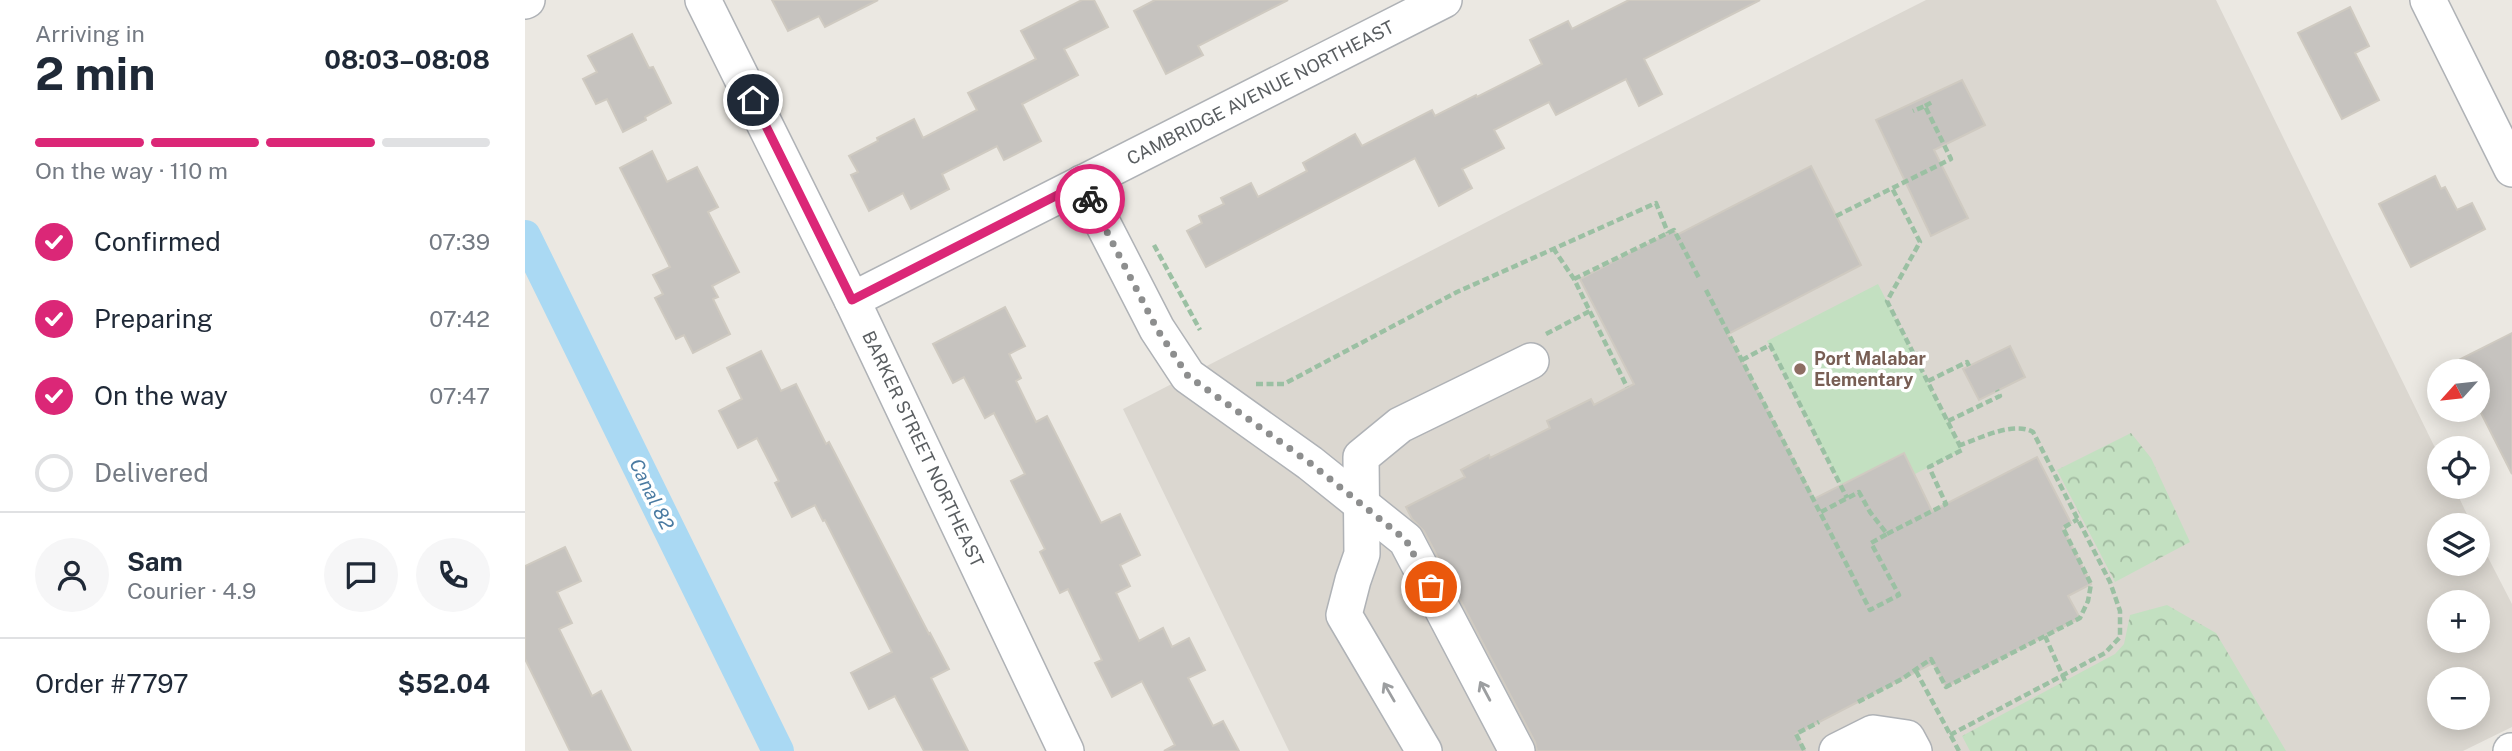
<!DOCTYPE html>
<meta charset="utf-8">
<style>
:root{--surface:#fff;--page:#f6f6f7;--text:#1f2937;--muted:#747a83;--line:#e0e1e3;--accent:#db2777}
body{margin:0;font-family:"Public Sans",sans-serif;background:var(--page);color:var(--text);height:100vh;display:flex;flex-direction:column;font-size:26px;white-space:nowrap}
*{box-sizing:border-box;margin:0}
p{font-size:23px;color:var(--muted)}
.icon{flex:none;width:38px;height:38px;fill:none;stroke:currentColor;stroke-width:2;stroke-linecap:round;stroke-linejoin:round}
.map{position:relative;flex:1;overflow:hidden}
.details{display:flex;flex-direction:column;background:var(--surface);width:525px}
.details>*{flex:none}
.needle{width:46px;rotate:243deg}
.fabs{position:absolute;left:1902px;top:359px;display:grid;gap:14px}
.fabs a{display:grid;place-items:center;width:63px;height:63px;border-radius:50%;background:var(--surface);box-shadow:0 4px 18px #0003;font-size:35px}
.pin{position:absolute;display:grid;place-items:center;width:60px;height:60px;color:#fff;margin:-30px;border:4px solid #fff;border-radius:50%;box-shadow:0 2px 7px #0007}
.courier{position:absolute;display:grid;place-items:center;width:70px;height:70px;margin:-35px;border:5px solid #db2777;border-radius:50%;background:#fff;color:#222;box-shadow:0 2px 9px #0007}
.summary em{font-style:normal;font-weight:700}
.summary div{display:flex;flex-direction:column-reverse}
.summary{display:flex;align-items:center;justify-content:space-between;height:119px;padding:0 35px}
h1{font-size:46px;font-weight:700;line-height:52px}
.bar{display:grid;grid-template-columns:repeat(4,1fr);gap:10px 7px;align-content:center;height:84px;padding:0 35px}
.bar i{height:9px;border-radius:5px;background:var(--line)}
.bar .current{background:var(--accent)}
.bar p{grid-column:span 4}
.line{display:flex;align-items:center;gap:18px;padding:0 35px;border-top:2px solid var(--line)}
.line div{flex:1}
.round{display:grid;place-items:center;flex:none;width:74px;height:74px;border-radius:37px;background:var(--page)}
ol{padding:0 35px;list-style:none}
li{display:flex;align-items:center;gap:21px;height:77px}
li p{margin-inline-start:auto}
li .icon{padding:7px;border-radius:50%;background:var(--accent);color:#fff;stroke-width:4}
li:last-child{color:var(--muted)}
li i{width:38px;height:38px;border:4px solid var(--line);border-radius:50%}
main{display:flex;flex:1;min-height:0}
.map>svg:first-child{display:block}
.education{fill:#dbd7d0;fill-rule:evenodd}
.park{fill:url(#park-crowns)}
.pitch{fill:#c3e0c1}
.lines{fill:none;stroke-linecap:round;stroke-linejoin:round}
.canal{stroke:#aad9f3;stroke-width:32}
.building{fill:#c6c3bf;stroke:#cfcac1;stroke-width:2}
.minor-casing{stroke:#afb2b6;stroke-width:38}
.path{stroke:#9bc0a3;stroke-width:4.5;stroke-dasharray:7 3.5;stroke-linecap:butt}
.minor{stroke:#fff;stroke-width:35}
.oneway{stroke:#9c9ea0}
.done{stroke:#8d8e8e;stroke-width:7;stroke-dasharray:0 12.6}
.route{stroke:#db2777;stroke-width:9}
.education-dot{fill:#8d6e63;stroke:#fff;stroke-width:2.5}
.labels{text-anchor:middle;stroke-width:7;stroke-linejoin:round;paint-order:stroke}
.street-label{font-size:18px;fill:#5a5e61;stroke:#fff}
.education-label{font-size:18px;font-weight:bold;fill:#785e54;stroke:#fff;text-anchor:start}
.water-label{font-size:19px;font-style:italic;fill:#4b7ba2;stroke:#fff}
</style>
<main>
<section class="details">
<div class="summary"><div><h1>2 min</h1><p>Arriving in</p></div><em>08:03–08:08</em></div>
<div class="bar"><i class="current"></i><i class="current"></i><i class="current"></i><i></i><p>On the way · 110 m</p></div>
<ol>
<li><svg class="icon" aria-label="check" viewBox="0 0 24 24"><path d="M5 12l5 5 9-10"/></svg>Confirmed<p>07:39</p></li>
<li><svg class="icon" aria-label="check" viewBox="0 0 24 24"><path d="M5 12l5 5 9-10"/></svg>Preparing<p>07:42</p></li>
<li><svg class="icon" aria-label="check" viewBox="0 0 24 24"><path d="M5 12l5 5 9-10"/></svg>On the way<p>07:47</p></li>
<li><i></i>Delivered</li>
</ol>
<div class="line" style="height:126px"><a class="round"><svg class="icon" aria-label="person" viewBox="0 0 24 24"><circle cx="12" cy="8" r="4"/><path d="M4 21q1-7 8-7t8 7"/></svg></a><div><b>Sam</b><p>Courier · 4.9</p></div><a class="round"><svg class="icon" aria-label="chat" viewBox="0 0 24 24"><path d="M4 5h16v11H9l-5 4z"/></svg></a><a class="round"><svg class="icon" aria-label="phone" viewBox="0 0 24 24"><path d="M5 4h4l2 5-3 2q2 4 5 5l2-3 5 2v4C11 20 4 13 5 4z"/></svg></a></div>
<div class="line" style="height:91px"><div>Order #7797</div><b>$52.04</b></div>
</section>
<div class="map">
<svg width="1987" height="751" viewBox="0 0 1987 751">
<defs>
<pattern id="park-crowns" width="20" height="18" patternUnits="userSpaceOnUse" patternTransform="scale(1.75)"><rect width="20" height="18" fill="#c3e0c1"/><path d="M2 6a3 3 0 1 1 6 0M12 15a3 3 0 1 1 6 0" fill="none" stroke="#a1b9a0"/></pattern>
</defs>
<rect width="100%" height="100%" fill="#ebe8e2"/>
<path class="education" d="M1401 0H1691L1914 456V486L1929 487 1947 525H1914V564H1953V538L1987 604V727L1938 751H764L598 409 993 206ZM1914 602H1953V640H1914ZM1914 679H1953V718H1914Z"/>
<g class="park">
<path d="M1606 433 1626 458 1665 542 1590 582 1532 470Z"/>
<path d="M1642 605 1691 633 1761 751H1445L1437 736 1590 654 1599 644 1605 615Z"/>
</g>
<path class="pitch" d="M1353 284 1437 450 1390 474 1379 453 1329 478 1319 491 1242 341Z"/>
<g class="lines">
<path class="canal" d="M0 236 253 751"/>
</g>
<g class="building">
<path d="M247 0H353L300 27 294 16 263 31Z"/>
<path d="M557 0H569L583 27 539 49 553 75 497 104 516 141 479 160 472 146 417 174 424 189 386 209 378 193 344 211 326 175 333 172 324 156 353 141 352 138 389 119 398 138 452 110 443 93 511 59 496 31Z"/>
<path d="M630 0H763L673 46 678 55 641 74 609 11Z"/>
<path d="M1104 0H1235L1119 59 1137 94 1114 106 1101 79 1031 115 1024 102 969 130 979 148 937 169 947 188 914 206 890 158 681 267 662 231 677 223 674 216 699 204 696 198 726 183 733 197 782 171 778 163 830 134 837 146 907 110 910 116 951 95 952 97 1017 64 1005 40 1043 21 1047 29Z"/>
<path d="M1825 7 1844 46 1830 53 1854 100 1817 119 1773 33Z"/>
<path d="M107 34 124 68 128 67 146 103 120 117 121 120 98 132 82 99 71 104 58 79 72 72 63 56Z"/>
<path d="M1437 80 1460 125 1409 150 1443 218 1406 236 1351 120Z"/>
<path d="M127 151 142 182 172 167 193 207 183 212 214 272 187 286 193 297 188 299 205 334 168 353 159 335 151 339 130 298 138 294 128 275 145 267 95 168Z"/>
<path d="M1286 166 1336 265 1203 334 1289 499 1379 453 1407 511 1512 457 1546 523 1538 528 1566 584 1543 596 1555 618 1421 687 1408 663 1271 734 1280 751H1012L1010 742 899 531 887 519 881 507 940 477 936 470 964 455 965 458 1025 428 1022 421 1066 399 1069 405 1109 384 1055 279 1149 230 1152 235Z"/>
<path d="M1910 176 1916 189 1920 187 1932 210 1947 203 1960 229 1886 267 1854 204Z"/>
<path d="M480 307 500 346 484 354 496 378 491 381 511 422 522 416 576 523 595 514 615 555 595 565 605 586 591 593 614 641 638 628 647 647 664 638 680 670 663 678 688 726 698 721 714 751H639L650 745 617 681 587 697 570 663 577 660 543 589 535 593 515 552 520 549 486 481 500 474 469 413 460 418 439 377 428 383 408 344Z"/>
<path d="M1987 333V474L1953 407V371H1912Z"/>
<path d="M1485 346 1500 377 1454 400 1438 369Z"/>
<path d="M236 351 256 391 271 384 301 444 304 442 404 634 405 633 424 669 406 678 443 751H399L370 696 344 709 326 673 367 652 300 520 298 521 290 505 267 517 250 483 254 481 232 438 213 448 194 411 217 399 202 368Z"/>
<path d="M40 547 56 581 32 592 47 623 34 629 67 696 76 691 106 751H45L0 659V566Z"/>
</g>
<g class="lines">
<defs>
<g id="minor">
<path id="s1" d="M178 0 327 300 541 751"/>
<path d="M1903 0 1987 169"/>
<path d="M0 1 2 0"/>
<path d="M557 183 632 329 663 376 785 463 881 540 992 751"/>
<path id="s2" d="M327 300 919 0"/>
<path d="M899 751 819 615 828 580 837 554 836 457 875 425 1006 361"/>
<path d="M1312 751 1348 733 1382 738 1389 751"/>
<path d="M1986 751H1987"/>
</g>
</defs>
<use href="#minor" class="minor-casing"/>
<g class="path">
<path d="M1400 106 1409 101"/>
<path d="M1311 216 1426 159 1400 106 1388 111"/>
<path d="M629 245 675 330"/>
<path d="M1028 248 1049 279 1102 387"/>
<path d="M1049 279 1149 230 1174 278"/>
<path d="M1181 290 1345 610 1374 595 1346 543 1362 534 1345 512 1334 492 1296 512"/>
<path d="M1021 334 1065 311"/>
<path d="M1217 360 1245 345 1322 498"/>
<path d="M1403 381 1442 362 1444 366"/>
<path d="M731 384H759L932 292 1131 203 1143 233"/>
<path d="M1423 421 1475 396 1472 390"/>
<path d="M1362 534 1421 504 1404 467 1437 450 1362 301 1395 242 1367 188"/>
<path d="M1520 636 1540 681"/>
<path d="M1391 671 1434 751"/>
<path d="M1333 702 1377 679 1406 659 1421 687 1555 618 1563 601 1566 584 1538 528 1553 519"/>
<path d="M1425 735 1580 653 1595 637V611L1585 582 1508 432C1488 421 1456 438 1435 445"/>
<path d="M1279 750 1271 734 1294 722"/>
</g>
<use href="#minor" class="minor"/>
</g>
<defs><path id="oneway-shaft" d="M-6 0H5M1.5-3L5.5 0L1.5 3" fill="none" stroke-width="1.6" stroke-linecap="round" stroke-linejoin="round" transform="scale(1.75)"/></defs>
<g class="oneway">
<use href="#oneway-shaft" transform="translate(960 691) rotate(-118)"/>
<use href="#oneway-shaft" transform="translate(864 692) rotate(-120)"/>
</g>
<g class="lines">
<path class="done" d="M565 199 632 329 663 376 785 463 881 540 906 587"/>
<path class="route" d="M228 100 327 300 556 183 565 199"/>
</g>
<circle class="education-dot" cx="1275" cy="369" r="7"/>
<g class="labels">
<g class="street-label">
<text dy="6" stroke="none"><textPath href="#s2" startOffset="458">CAMBRIDGE AVENUE NORTHEAST</textPath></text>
<text dy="6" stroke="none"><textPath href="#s1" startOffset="500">BARKER STREET NORTHEAST</textPath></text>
</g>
<g class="education-label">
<text x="1289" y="365">Port Malabar<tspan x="1289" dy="21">Elementary</tspan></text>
</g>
<g class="water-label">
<text transform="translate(127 494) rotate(64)" y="7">Canal 82</text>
</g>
</g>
</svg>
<div class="fabs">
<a><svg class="needle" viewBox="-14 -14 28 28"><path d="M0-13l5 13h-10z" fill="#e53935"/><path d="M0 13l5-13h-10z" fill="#747a83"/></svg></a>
<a><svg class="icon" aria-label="locate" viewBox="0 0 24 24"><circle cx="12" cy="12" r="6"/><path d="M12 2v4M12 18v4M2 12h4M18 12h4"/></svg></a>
<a><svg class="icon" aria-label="layers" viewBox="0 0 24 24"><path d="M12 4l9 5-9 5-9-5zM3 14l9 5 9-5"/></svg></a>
<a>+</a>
<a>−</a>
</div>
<div class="pin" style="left:906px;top:587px;background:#ea580c"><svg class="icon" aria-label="bag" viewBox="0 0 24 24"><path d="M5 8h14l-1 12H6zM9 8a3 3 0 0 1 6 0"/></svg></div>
<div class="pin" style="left:228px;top:100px;background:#1f2937"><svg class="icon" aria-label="home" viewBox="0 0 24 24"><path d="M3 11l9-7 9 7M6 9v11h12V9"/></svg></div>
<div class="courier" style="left:565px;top:199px"><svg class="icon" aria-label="bike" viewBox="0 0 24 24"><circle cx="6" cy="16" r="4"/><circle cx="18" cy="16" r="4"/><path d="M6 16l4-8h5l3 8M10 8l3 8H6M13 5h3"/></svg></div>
</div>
</main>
